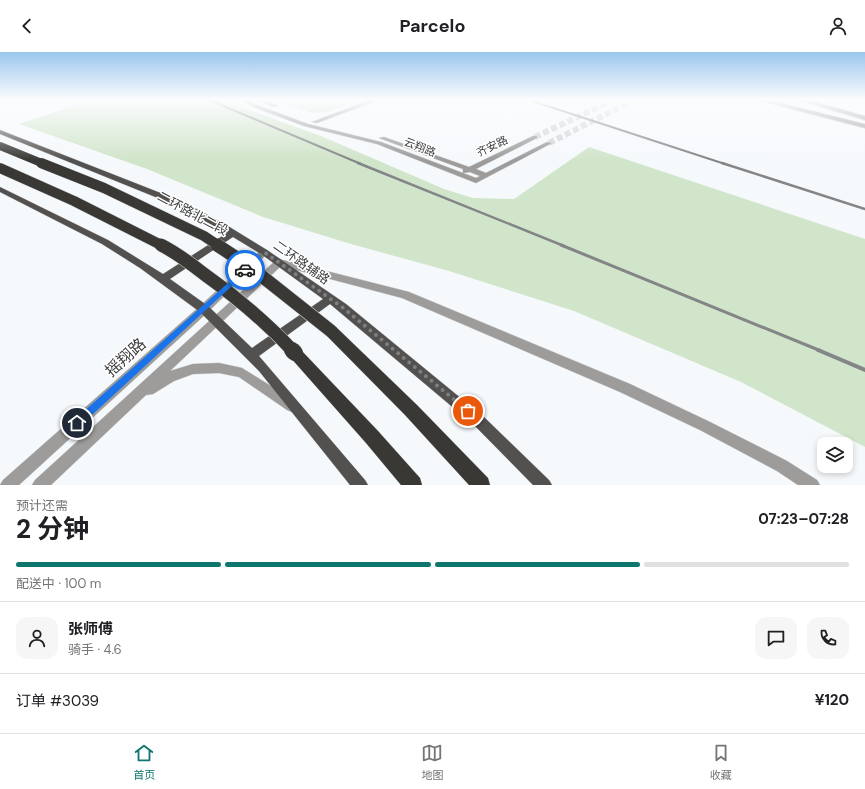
<!DOCTYPE html>
<html lang="zh">
<meta charset="utf-8">
<style>
:root{--surface:#fff;--page:#f6f6f6;--text:#202124;--muted:#757577;--line:#e0e0e0;--accent:#0f766e}
body{margin:0;font-family:"DM Sans","Noto Sans SC",sans-serif;background:var(--page);color:var(--text);height:100vh;display:flex;flex-direction:column;font-size:15px;white-space:nowrap}
*{box-sizing:border-box;margin:0}
p{font-size:13px;color:var(--muted)}
.icon{flex:none;width:22px;height:22px;fill:none;stroke:currentColor;stroke-width:2;stroke-linecap:round;stroke-linejoin:round}
.map{position:relative;height:433px;overflow:hidden}
.details{display:flex;flex-direction:column;background:var(--surface);flex:1}
.details>*{flex:none}
.tools{position:absolute;left:817px;top:385px;display:grid;gap:8px}
.tools a{display:grid;place-items:center;width:36px;height:36px;border-radius:8px;background:var(--surface);box-shadow:0 2px 6px #0003;font-size:20px}
.pin{position:absolute;display:grid;place-items:center;width:34px;height:34px;color:#fff;margin:-17px;border:2px solid #fff;border-radius:50%;box-shadow:0 1px 4px #0007}
.courier{position:absolute;display:grid;place-items:center;width:40px;height:40px;margin:-20px;border:3px solid #1a73e8;border-radius:50%;background:#fff;color:#222;box-shadow:0 1px 5px #0007}
.overview em{font-style:normal;font-weight:700}
.overview div{display:flex;flex-direction:column-reverse}
.overview{display:flex;align-items:center;justify-content:space-between;height:68px;padding:0 16px}
h1{font-size:26px;font-weight:700;line-height:30px}
.bar{display:grid;grid-template-columns:repeat(4,1fr);gap:6px 4px;align-content:center;height:48px;padding:0 16px}
.bar i{height:5px;border-radius:3px;background:var(--line)}
.bar .selected{background:var(--accent)}
.bar p{grid-column:span 4}
.line{display:flex;align-items:center;gap:10px;padding:0 16px;border-top:1px solid var(--line)}
.line div{flex:1}
.round{display:grid;place-items:center;flex:none;width:42px;height:42px;border-radius:12px;background:var(--page)}
header{display:flex;justify-content:space-between;align-items:center;height:52px;padding:0 16px;background:var(--surface);font-size:18px;font-weight:700}
.tabs{display:flex;justify-content:space-around;align-items:center;height:56px;border-top:1px solid var(--line);background:var(--surface);font-size:11px;color:var(--muted)}
.tabs a{display:grid;justify-items:center;gap:2px}
.tabs .selected{color:var(--accent)}
.map>svg:first-child{display:block}
.green{fill:#d1e5ca}
.lines{fill:none;stroke-linecap:round;stroke-linejoin:round}
.minor-tunnel{stroke:#d1d3d6;stroke-width:6;stroke-dasharray:6 3;stroke-linecap:butt}
.minor-casing{stroke:#d1d3d6;stroke-width:1}
.major-casing{stroke:#d1d3d6;stroke-width:1}
.highway-casing{stroke:#d1d3d6;stroke-width:1}
.minor{fill:#9d9c9b;fill-rule:evenodd}
.major{fill:#53514f;fill-rule:evenodd}
.highway{fill:#3a3835;fill-rule:evenodd}
.rail-far3{stroke:#838587;stroke-width:2}
.rail-far2{stroke:#838587;stroke-width:2.5}
.rail-far1{stroke:#838587;stroke-width:3}
.rail{stroke:#838587;stroke-width:4}
.highway-bridge-far3-casing{stroke:#d1d3d6;stroke-width:8;stroke-linecap:butt}
.highway-bridge-far2-casing{stroke:#d1d3d6;stroke-width:11;stroke-linecap:butt}
.highway-bridge-far1-casing{stroke:#d1d3d6;stroke-width:14;stroke-linecap:butt}
.highway-bridge-casing{stroke:#d1d3d6;stroke-width:18;stroke-linecap:butt}
.highway-bridge-far3{stroke:#3a3835;stroke-width:8}
.highway-bridge-far2{stroke:#3a3835;stroke-width:10}
.highway-bridge-far1{stroke:#3a3835;stroke-width:13}
.highway-bridge{stroke:#3a3835;stroke-width:16}
.route{fill:#1a73e8}
.done{stroke:#7d7f80;stroke-width:4;stroke-dasharray:0 7.2}
.labels{text-anchor:middle;stroke-width:3;stroke-linejoin:round;paint-order:stroke}
.far-street-label{font-size:11px;fill:#3c3d3e;stroke:#fff}
.street-label{font-size:13px;fill:#3c3d3e;stroke:#fff}
.near-street-label{font-size:16px;fill:#3c3d3e;stroke:#fff}
</style>
<header><svg class="icon" aria-label="back" viewBox="0 0 24 24"><path d="M15 5l-7 7 7 7"/></svg>Parcelo<svg class="icon" aria-label="person" viewBox="0 0 24 24"><circle cx="12" cy="8" r="4"/><path d="M4 21q1-7 8-7t8 7"/></svg></header>
<div class="map">
<svg width="865" height="433" viewBox="0 0 865 433">
<rect width="100%" height="100%" fill="#f6f9fc"/>
<g class="green">
<path d="M68 47H219L321 84 444 137 473 146 514 147 589 95 865 187V395L741 330 574 259 449 219 351 192 263 165 147 117 19 72 79 52Z"/>
<path d="M274 47H364L328 60 312 61Z"/>
</g>
<g class="lines">
<g class="minor-tunnel">
<path d="M535 85 615 47"/>
<path d="M549 91 636 47"/>
</g>
<defs>
<g id="minor">
<path d="M239 47H247L257 53 308 72 381 90 476 126 480 124 470 120 463 121V117L379 86 384 85 469 115 533 84H537V86L476 117 486 121 547 90 552 91 476 131 377 92 304 74 253 55Z"/>
<path d="M256 47H264L278 54 273 55Z"/>
<path d="M372 47H381L317 71 312 70Z"/>
<path d="M753 47H764L865 72V76Z"/>
<path d="M795 47H805L865 64V68Z"/>
<path d="M264 197 267 198 269 200 267 202 208 260 19 433H0L3 428 200 254 261 198Z"/>
<path d="M279 207 409 240 630 332 710 370 787 409 817 428 820 433H798L777 419 700 378 620 340 402 246 281 214 170 319 193 312 219 311 242 316 297 350 299 354 297 358 292 360 287 358 239 325 219 321 193 322 174 329 153 342 146 343 51 433H32L35 428 276 208Z"/>
</g>
<path id="major" d="M0 78 181 149 223 171 267 198 346 252 485 366 549 428 552 433H533L475 374 330 252 259 304 365 428 368 433H350L259 319 200 260 140 216 102 192 0 140V135L108 188 163 222 227 181 175 153 0 82ZM233 185 261 202 323 247 252 296 208 254 170 227Z"/>
<g id="highway">
<path d="M331 274 336 275 417 353 488 426 490 433H469L405 363 326 283 324 279 326 275Z"/>
<path d="M295 295 300 297 378 379 420 426 422 433H401L366 391 290 305 288 301 290 297Z"/>
</g>
</defs>
<use href="#minor" class="minor-casing"/>
<use href="#major" class="major-casing"/>
<use href="#highway" class="highway-casing"/>
<use href="#minor" class="minor"/>
<use href="#major" class="major"/>
<use href="#highway" class="highway"/>
<g class="rail-far3">
<path d="M207 47 361 112"/>
<path d="M526 47 725 112"/>
</g>
<g class="rail-far2">
<path d="M358 111 564 194"/>
<path d="M722 111 865 157"/>
</g>
<path class="rail-far1" d="M561 193 821 299"/>
<path class="rail" d="M818 298 865 318"/>
<defs>
<path id="highway-bridge-far3" d="M0 94 44 112"/>
<g id="highway-bridge-far2">
<path d="M41 111 104 136 204 184 219 194"/>
<path d="M0 116 74 149 163 194"/>
</g>
<g id="highway-bridge-far1">
<path d="M161 193C177 201 190 211 204 222 236 245 266 270 293 299"/>
<path d="M217 193 249 214 331 279"/>
</g>
<path id="highway-bridge" d="M292 298 295 301"/>
</defs>
<use href="#highway-bridge-far3" class="highway-bridge-far3-casing"/>
<use href="#highway-bridge-far2" class="highway-bridge-far2-casing"/>
<use href="#highway-bridge-far1" class="highway-bridge-far1-casing"/>
<use href="#highway-bridge" class="highway-bridge-casing"/>
<use href="#highway-bridge-far3" class="highway-bridge-far3"/>
<use href="#highway-bridge-far2" class="highway-bridge-far2"/>
<use href="#highway-bridge-far1" class="highway-bridge-far1"/>
<use href="#highway-bridge" class="highway-bridge"/>
</g>
<linearGradient id="sky" x2="0" y2="1"><stop stop-color="#9bc6ee"/><stop offset="0.44" stop-color="#fbfcfe"/><stop offset="1" stop-color="#fbfcfe" stop-opacity="0"/></linearGradient>
<rect width="865" height="108" fill="url(#sky)"/>
<path class="route" d="M245 216 247 217V220L80 374H74L72 371 74 368Z"/>
<g class="lines">
<path class="done" d="M245 218 264 200 342 255 468 359"/>
</g>
<g class="labels">
<g class="far-street-label">
<text transform="translate(492 94) rotate(-26)" y="4">齐安路</text>
<text transform="translate(420 95) rotate(21)" y="4">云翔路</text>
</g>
<g class="street-label">
<text transform="translate(193 161) rotate(28)" y="5">二环路北二段</text>
<text transform="translate(302 210) rotate(35)" y="5">二环路辅路</text>
</g>
<g class="near-street-label">
<text transform="translate(125 305) rotate(-42)" y="6">摇翔路</text>
</g>
</g>
</svg>
<div class="tools">
<a><svg class="icon" aria-label="layers" viewBox="0 0 24 24"><path d="M12 4l9 5-9 5-9-5zM3 14l9 5 9-5"/></svg></a>
</div>
<div class="pin" style="left:468px;top:359px;background:#ea580c"><svg class="icon" aria-label="bag" viewBox="0 0 24 24"><path d="M5 8h14l-1 12H6zM9 8a3 3 0 0 1 6 0"/></svg></div>
<div class="pin" style="left:77px;top:371px;background:#1f2937"><svg class="icon" aria-label="home" viewBox="0 0 24 24"><path d="M3 11l9-7 9 7M6 9v11h12V9"/></svg></div>
<div class="courier" style="left:245px;top:218px"><svg class="icon" aria-label="car" viewBox="0 0 24 24"><path d="M5 17H2v-5l4-1 3-4h7l3 4 3 1v5h-3M9 17h6M6 11h13"/><circle cx="7" cy="17" r="2"/><circle cx="17" cy="17" r="2"/></svg></div>
</div>
<section class="details">
<div class="overview"><div><h1>2 分钟</h1><p>预计还需</p></div><em>07:23–07:28</em></div>
<div class="bar"><i class="selected"></i><i class="selected"></i><i class="selected"></i><i></i><p>配送中 · 100 m</p></div>
<div class="line" style="height:72px"><a class="round"><svg class="icon" aria-label="person" viewBox="0 0 24 24"><circle cx="12" cy="8" r="4"/><path d="M4 21q1-7 8-7t8 7"/></svg></a><div><b>张师傅</b><p>骑手 · 4.6</p></div><a class="round"><svg class="icon" aria-label="chat" viewBox="0 0 24 24"><path d="M4 5h16v11H9l-5 4z"/></svg></a><a class="round"><svg class="icon" aria-label="phone" viewBox="0 0 24 24"><path d="M5 4h4l2 5-3 2q2 4 5 5l2-3 5 2v4C11 20 4 13 5 4z"/></svg></a></div>
<div class="line" style="height:52px"><div>订单 #3039</div><b>¥120</b></div>
</section>
<nav class="tabs">
<a class="selected"><svg class="icon" aria-label="home" viewBox="0 0 24 24"><path d="M3 11l9-7 9 7M6 9v11h12V9"/></svg>首页</a>
<a><svg class="icon" aria-label="map" viewBox="0 0 24 24"><path d="M3 6l6-2 6 2 6-2v14l-6 2-6-2-6 2zM9 4v14M15 6v14"/></svg>地图</a>
<a><svg class="icon" aria-label="saved" viewBox="0 0 24 24"><path d="M7 4h10v16l-5-4-5 4z"/></svg>收藏</a>
</nav>
